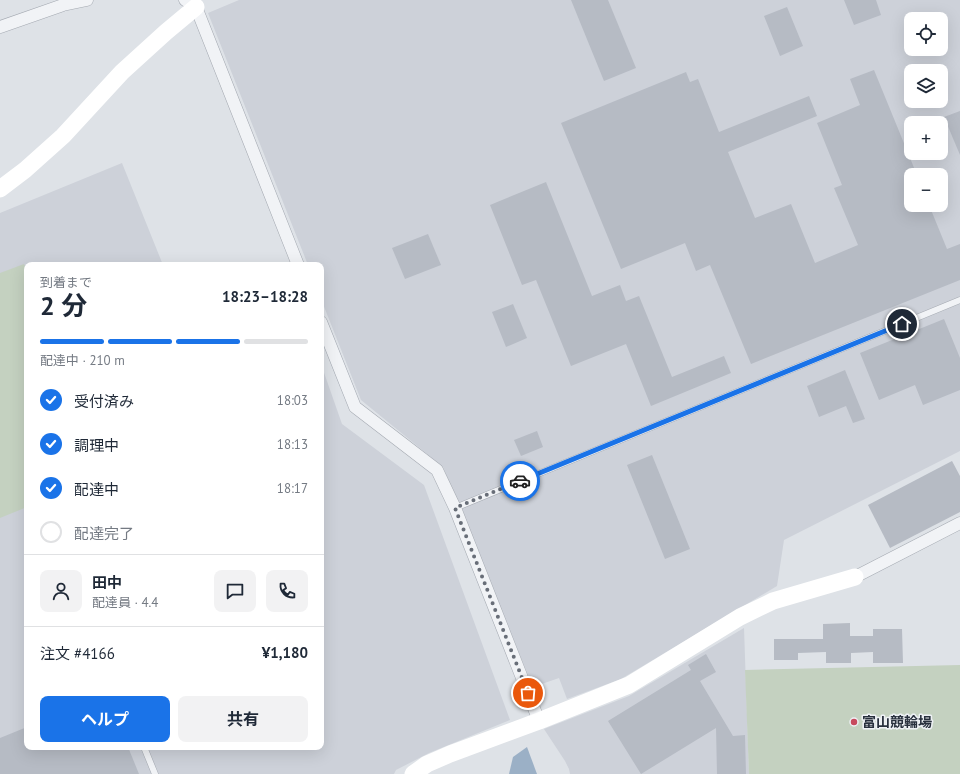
<!DOCTYPE html>
<html lang="ja">
<meta charset="utf-8">
<style>
:root{--surface:#fff;--page:#f2f2f3;--text:#1f2937;--muted:#747a83;--line:#e0e1e3;--accent:#1a73e8}
body{margin:0;font-family:"PT Sans","Noto Sans JP",sans-serif;background:var(--page);color:var(--text);height:100vh;display:flex;flex-direction:column;font-size:15px;white-space:nowrap}
*{box-sizing:border-box;margin:0}
p{font-size:13px;color:var(--muted)}
.icon{flex:none;width:22px;height:22px;fill:none;stroke:currentColor;stroke-width:2;stroke-linecap:round;stroke-linejoin:round}
.map{position:relative;flex:1;overflow:hidden}
.details{position:absolute;left:24px;top:262px;width:300px;height:488px;display:flex;flex-direction:column;background:var(--surface);border-radius:8px;box-shadow:0 4px 16px #0002}
.details>*{flex:none}
.buttons{position:absolute;left:904px;top:12px;display:grid;gap:8px}
.buttons a{display:grid;place-items:center;width:44px;height:44px;border-radius:8px;background:var(--surface);box-shadow:0 4px 16px #0002;font-size:20px}
.pin{position:absolute;display:grid;place-items:center;width:34px;height:34px;color:#fff;margin:-17px;border:2px solid #fff;border-radius:50%;box-shadow:0 1px 4px #0007}
.courier{position:absolute;display:grid;place-items:center;width:40px;height:40px;margin:-20px;border:3px solid #1a73e8;border-radius:50%;background:#fff;color:#222;box-shadow:0 1px 5px #0007}
.overview em{font-style:normal;font-weight:700}
.overview div{display:flex;flex-direction:column-reverse}
.overview{display:flex;align-items:center;justify-content:space-between;height:68px;padding:0 16px}
h1{font-size:26px;font-weight:700;line-height:30px}
.bar{display:grid;grid-template-columns:repeat(4,1fr);gap:6px 4px;align-content:center;height:48px;padding:0 16px}
.bar i{height:5px;border-radius:3px;background:var(--line)}
.bar .on{background:var(--accent)}
.bar p{grid-column:span 4}
.line{display:flex;align-items:center;gap:10px;padding:0 16px;border-top:1px solid var(--line)}
.line div{flex:1}
.round{display:grid;place-items:center;flex:none;width:42px;height:42px;border-radius:8px;background:var(--page)}
ol{padding:0 16px;list-style:none}
li{display:flex;align-items:center;gap:12px;height:44px}
li p{margin-inline-start:auto}
li .icon{padding:4px;border-radius:50%;background:var(--accent);color:#fff;stroke-width:4}
li:last-child{color:var(--muted)}
li i{width:22px;height:22px;border:2px solid var(--line);border-radius:50%}
.primary-button{display:flex;gap:8px;margin-top:auto;padding:8px 16px}
.primary-button a{flex:1;height:46px;border-radius:8px;background:var(--accent);color:#fff;font-size:16px;font-weight:700;line-height:46px;text-align:center}
.primary-button a+a{background:var(--page);color:var(--text)}
.map>svg:first-child{display:block}
.built{fill:#cdd1d9;fill-rule:evenodd}
.green{fill:#c4d1c0}
.water{fill:#9bb0c6}
.building{fill:#b6bbc4}
.lines{fill:none;stroke-linecap:round;stroke-linejoin:round}
.lane-casing{stroke:#a4a9b1;stroke-width:7}
.street-casing{stroke:#a4a9b1;stroke-width:13}
.lane{stroke:#f1f3f6;stroke-width:6}
.street{stroke:#f1f3f6;stroke-width:12}
.secondary{stroke:#fff;stroke-width:17}
.done{stroke:#686e78;stroke-width:4;stroke-dasharray:0 7.2}
.route{stroke:#1a73e8;stroke-width:5}
.poi-dot{fill:#c7495d;stroke:#eef1f5;stroke-width:1.5}
.labels{text-anchor:middle;stroke-width:3;stroke-linejoin:round;paint-order:stroke}
.poi-label{font-size:14px;font-weight:bold;fill:#28303d;stroke:#eef1f5;text-anchor:start}
</style>
<div class="map">
<svg width="960" height="774" viewBox="0 0 960 774">
<rect width="100%" height="100%" fill="#dee2e7"/>
<g class="built">
<path d="M239 0H960V451L784 540 777 586 621 679 567 699 559 678 533 687 443 467 361 400 321 299V265H308L208 13ZM911 19H941V49H911ZM911 71H941V101H911ZM911 123H941V153H911ZM911 175H941V205H911Z"/>
<path d="M122 163 163 265H27V747H321V364L342 424 424 485 510 720 429 753 396 770 394 774H0V213Z"/>
<path d="M744 628 749 774H570L569 769 565 761 544 729 629 696Z"/>
</g>
<g class="green">
<path d="M24 264 27 272V507L0 518V273Z"/>
<path d="M960 665V774H749L745 670Z"/>
</g>
<path class="water" d="M527 747 537 774H509L513 757Z"/>
<g class="building">
<path d="M571 0H608L636 68 604 81Z"/>
<path d="M844 0H876L881 15 854 25Z"/>
<path d="M787 7 803 46 780 56 764 16Z"/>
<path d="M874 70 917 175H911V205H929L947 249 960 244V280L751 364 710 265 696 271 685 243 621 269 561 123 686 72 690 82 698 79 719 132 809 96 817 116 728 152 755 218 791 204 815 263 858 245 834 188 842 185 817 123 860 105 850 79Z"/>
<path d="M960 111V155L944 117Z"/>
<path d="M546 182 592 296 620 285 626 301 639 296 672 377 724 356 731 373 651 406 626 344 571 366 536 280 522 285 490 205Z"/>
<path d="M428 234 441 265 405 279 392 248Z"/>
<path d="M513 304 527 338 506 347 492 312Z"/>
<path d="M944 319 960 358V390L923 405 915 385 879 400 860 353Z"/>
<path d="M845 370 865 419 853 423 846 406 819 417 807 386Z"/>
<path d="M537 431 543 447 521 456 514 440Z"/>
<path d="M652 455 690 549 665 559 627 465Z"/>
<path d="M952 461 960 476V512L890 548 868 505Z"/>
<path d="M850 623V636H873V629H902L903 663H873V652L851 653V663H826V652L798 653V660H774V639H823V624Z"/>
<path d="M706 654 716 672 700 681 733 736 745 735 746 774H717L716 728 641 774 608 721 691 670 688 665Z"/>
<path d="M27 727V747H128L139 774H0V738Z"/>
</g>
<g class="lines">
<defs>
<g id="lane">
<path d="M455 508 960 300"/>
<path d="M144 747 155 774"/>
</g>
<g id="street">
<path d="M185 0 196 7 298 265"/>
<path d="M0 27 63 5 87 0"/>
<path d="M321 322 355 407 437 470 455 508 539 721"/>
<path d="M855 577 960 523"/>
</g>
</defs>
<use href="#lane" class="lane-casing"/>
<use href="#street" class="street-casing"/>
<use href="#lane" class="lane"/>
<use href="#street" class="street"/>
<g class="secondary">
<path d="M0 189 25 170 63 136 122 72 166 32 196 7"/>
<path d="M413 774 427 764 450 754 539 721 629 685 740 617 773 601 855 577"/>
</g>
</g>
<g class="lines">
<path class="done" d="M520 481 455 508 528 693"/>
<path class="route" d="M520 481 902 324"/>
</g>
<circle class="poi-dot" cx="854" cy="722" r="4"/>
<g class="labels">
<g class="poi-label">
<text x="862" y="727">富山競輪場</text>
</g>
</g>
</svg>
<div class="buttons">
<a><svg class="icon" aria-label="locate" viewBox="0 0 24 24"><circle cx="12" cy="12" r="6"/><path d="M12 2v4M12 18v4M2 12h4M18 12h4"/></svg></a>
<a><svg class="icon" aria-label="layers" viewBox="0 0 24 24"><path d="M12 4l9 5-9 5-9-5zM3 14l9 5 9-5"/></svg></a>
<a>+</a>
<a>−</a>
</div>
<div class="pin" style="left:528px;top:693px;background:#ea580c"><svg class="icon" aria-label="bag" viewBox="0 0 24 24"><path d="M5 8h14l-1 12H6zM9 8a3 3 0 0 1 6 0"/></svg></div>
<div class="pin" style="left:902px;top:324px;background:#1f2937"><svg class="icon" aria-label="home" viewBox="0 0 24 24"><path d="M3 11l9-7 9 7M6 9v11h12V9"/></svg></div>
<div class="courier" style="left:520px;top:481px"><svg class="icon" aria-label="car" viewBox="0 0 24 24"><path d="M5 17H2v-5l4-1 3-4h7l3 4 3 1v5h-3M9 17h6M6 11h13"/><circle cx="7" cy="17" r="2"/><circle cx="17" cy="17" r="2"/></svg></div>
<section class="details">
<div class="overview"><div><h1>2 分</h1><p>到着まで</p></div><em>18:23–18:28</em></div>
<div class="bar"><i class="on"></i><i class="on"></i><i class="on"></i><i></i><p>配達中 · 210 m</p></div>
<ol>
<li><svg class="icon" aria-label="check" viewBox="0 0 24 24"><path d="M5 12l5 5 9-10"/></svg>受付済み<p>18:03</p></li>
<li><svg class="icon" aria-label="check" viewBox="0 0 24 24"><path d="M5 12l5 5 9-10"/></svg>調理中<p>18:13</p></li>
<li><svg class="icon" aria-label="check" viewBox="0 0 24 24"><path d="M5 12l5 5 9-10"/></svg>配達中<p>18:17</p></li>
<li><i></i>配達完了</li>
</ol>
<div class="line" style="height:72px"><a class="round"><svg class="icon" aria-label="person" viewBox="0 0 24 24"><circle cx="12" cy="8" r="4"/><path d="M4 21q1-7 8-7t8 7"/></svg></a><div><b>田中</b><p>配達員 · 4.4</p></div><a class="round"><svg class="icon" aria-label="chat" viewBox="0 0 24 24"><path d="M4 5h16v11H9l-5 4z"/></svg></a><a class="round"><svg class="icon" aria-label="phone" viewBox="0 0 24 24"><path d="M5 4h4l2 5-3 2q2 4 5 5l2-3 5 2v4C11 20 4 13 5 4z"/></svg></a></div>
<div class="line" style="height:52px"><div>注文 #4166</div><b>¥1,180</b></div>
<div class="primary-button"><a>ヘルプ</a><a>共有</a></div>
</section>
</div>
